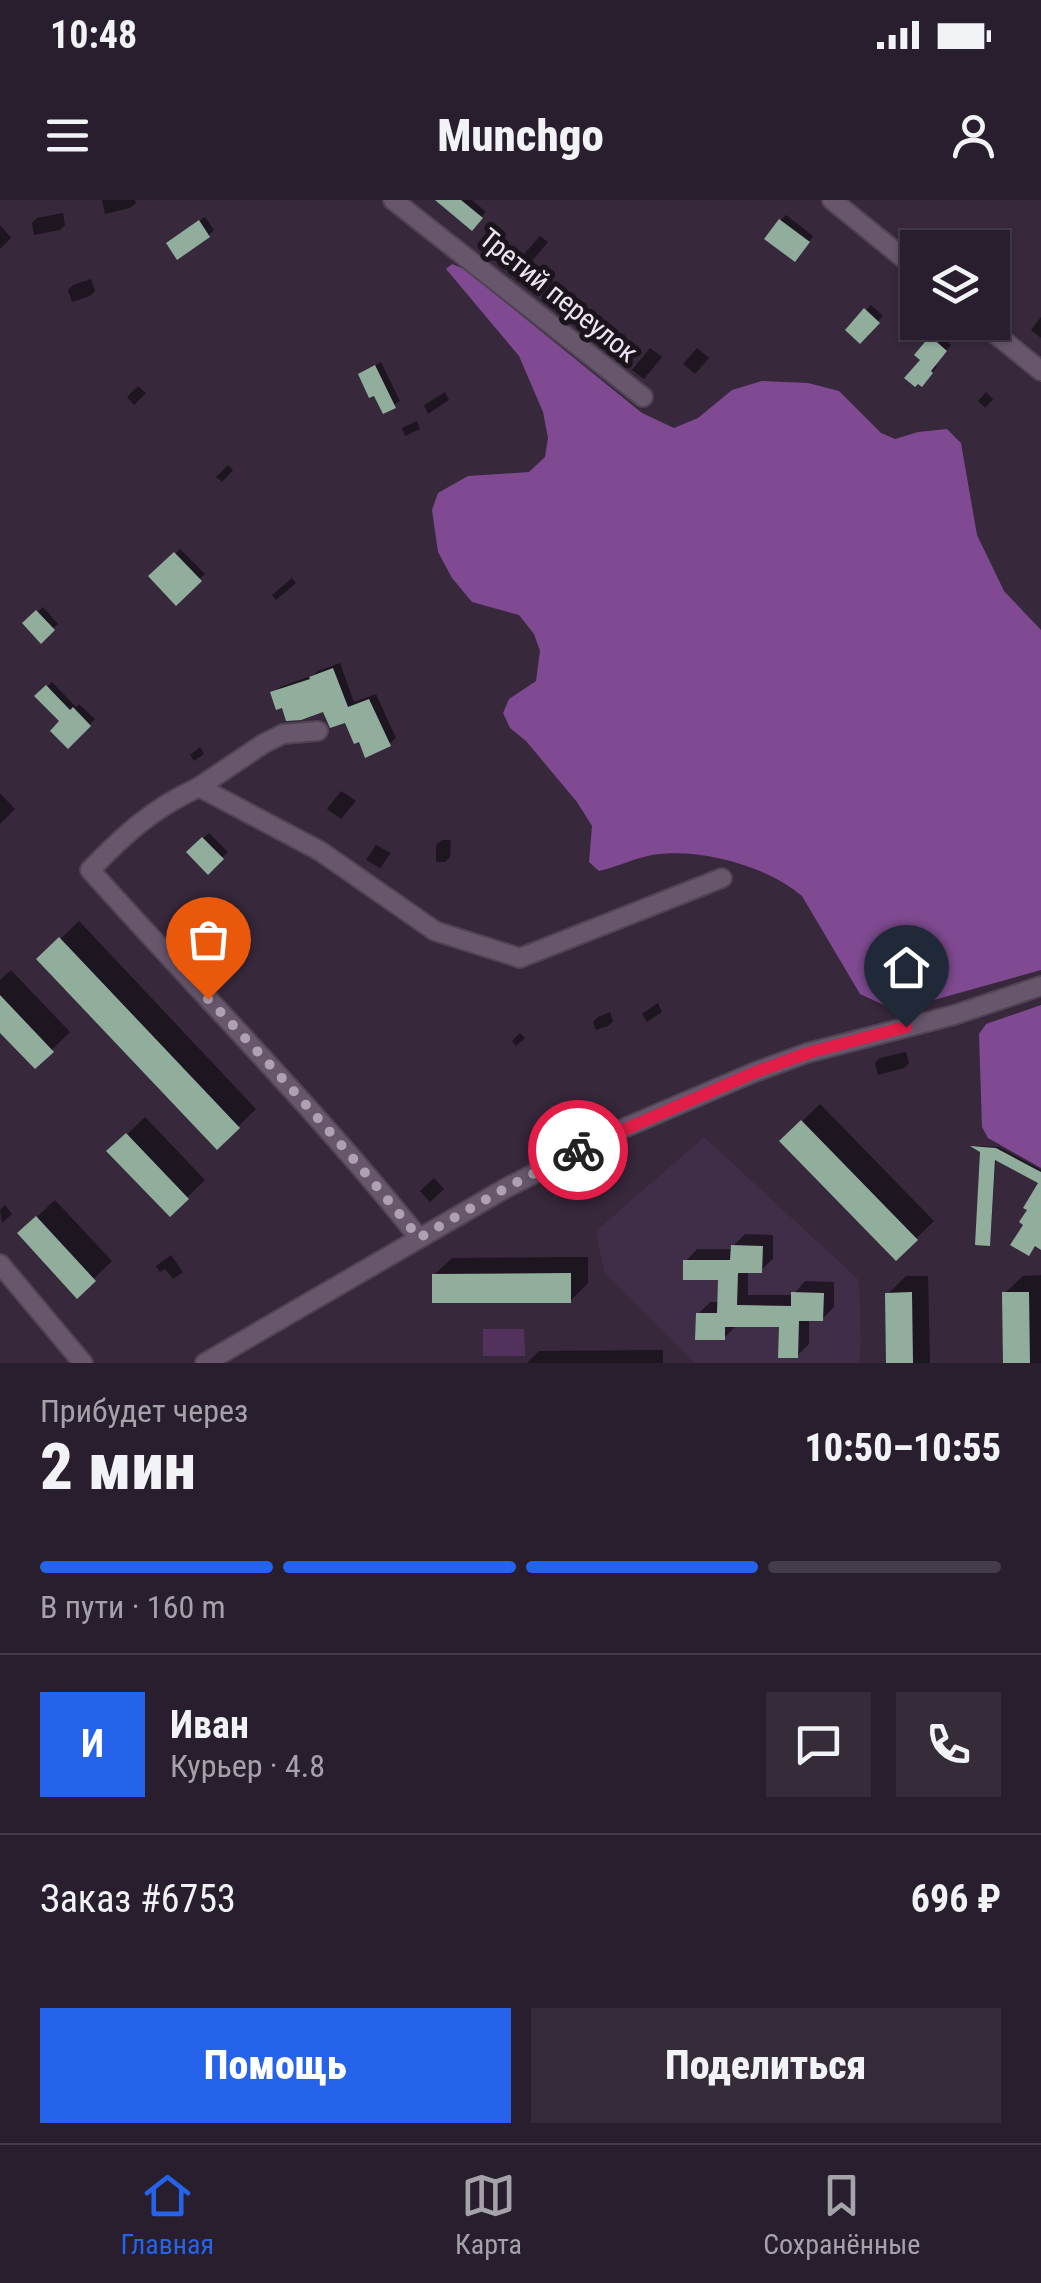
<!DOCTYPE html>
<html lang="ru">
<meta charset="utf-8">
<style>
:root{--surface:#291e2d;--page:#352b39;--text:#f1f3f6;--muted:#a5a2aa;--line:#453c49;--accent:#2563eb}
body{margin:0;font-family:"Roboto Condensed",sans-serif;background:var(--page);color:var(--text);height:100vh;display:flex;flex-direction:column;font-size:38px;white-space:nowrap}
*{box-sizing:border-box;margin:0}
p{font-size:32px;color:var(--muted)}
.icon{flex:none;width:55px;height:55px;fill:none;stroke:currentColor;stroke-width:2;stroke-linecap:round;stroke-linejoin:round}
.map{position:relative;height:1163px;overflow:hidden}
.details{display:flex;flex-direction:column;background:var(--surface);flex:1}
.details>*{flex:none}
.controls{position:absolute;left:900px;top:30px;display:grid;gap:20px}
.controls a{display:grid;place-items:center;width:110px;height:110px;border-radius:0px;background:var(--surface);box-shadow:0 2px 8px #0004,0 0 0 2px var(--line);font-size:50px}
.pin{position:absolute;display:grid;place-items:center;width:85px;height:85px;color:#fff;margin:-102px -42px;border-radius:50% 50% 50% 0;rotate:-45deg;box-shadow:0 0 10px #0007}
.pin .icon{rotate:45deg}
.courier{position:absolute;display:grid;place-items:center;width:100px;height:100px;margin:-50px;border:8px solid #e11d48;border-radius:50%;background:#fff;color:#222;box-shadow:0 2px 12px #0007}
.headline em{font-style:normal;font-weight:800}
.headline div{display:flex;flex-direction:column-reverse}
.headline{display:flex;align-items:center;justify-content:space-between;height:170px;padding:0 40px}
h1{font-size:65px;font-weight:800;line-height:75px}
.bar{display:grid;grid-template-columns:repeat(4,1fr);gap:15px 10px;align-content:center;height:120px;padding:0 40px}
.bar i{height:12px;border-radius:8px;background:var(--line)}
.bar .on{background:var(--accent)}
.bar p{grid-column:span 4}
.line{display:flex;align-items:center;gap:25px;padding:0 40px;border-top:2px solid var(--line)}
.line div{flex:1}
.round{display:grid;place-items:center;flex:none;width:105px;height:105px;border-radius:0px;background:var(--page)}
.action{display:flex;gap:20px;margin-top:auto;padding:20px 40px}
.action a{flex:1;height:115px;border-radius:0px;background:var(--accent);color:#fff;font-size:40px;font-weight:800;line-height:115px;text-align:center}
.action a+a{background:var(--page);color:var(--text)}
.status{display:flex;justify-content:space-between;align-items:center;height:70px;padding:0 50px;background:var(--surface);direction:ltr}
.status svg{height:28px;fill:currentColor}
header{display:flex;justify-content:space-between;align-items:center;height:130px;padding:0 40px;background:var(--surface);font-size:45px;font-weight:800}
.tabs{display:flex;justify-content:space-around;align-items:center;height:140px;border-top:2px solid var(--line);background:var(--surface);font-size:28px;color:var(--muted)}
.tabs a{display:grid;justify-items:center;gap:5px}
.tabs .on{color:var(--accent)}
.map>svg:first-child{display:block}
.built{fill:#402d47}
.green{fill:#52325c}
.forest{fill:#7f4a91}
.shadow{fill:#0007}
.building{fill:#91ae9d}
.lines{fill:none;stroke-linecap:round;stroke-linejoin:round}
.minor-casing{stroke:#504454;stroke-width:22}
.minor{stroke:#67566c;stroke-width:18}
.done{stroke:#aea2b2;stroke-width:10;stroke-dasharray:0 18}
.route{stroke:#e11d48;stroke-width:12}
.labels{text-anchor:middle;stroke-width:10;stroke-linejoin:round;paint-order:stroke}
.street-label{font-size:28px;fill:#eee4f1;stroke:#1b141d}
</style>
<div class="status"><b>10:48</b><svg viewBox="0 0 49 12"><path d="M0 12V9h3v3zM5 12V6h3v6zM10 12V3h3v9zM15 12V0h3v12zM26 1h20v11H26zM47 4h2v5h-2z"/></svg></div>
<header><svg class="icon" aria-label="menu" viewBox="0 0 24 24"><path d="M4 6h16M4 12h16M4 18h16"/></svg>Munchgo<svg class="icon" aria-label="person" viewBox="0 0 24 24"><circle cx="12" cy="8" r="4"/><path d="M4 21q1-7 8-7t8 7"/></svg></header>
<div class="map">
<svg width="1041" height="1163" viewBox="0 0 1041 1163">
<rect width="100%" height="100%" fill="#37283c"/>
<path class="built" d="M704 937 859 1080 861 1142 859 1163H695L604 1072 596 1031Z"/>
<path class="green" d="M524 1129 525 1156H483V1129Z"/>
<g class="forest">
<path d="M452 64 464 69 642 213 674 228 698 218 732 190 762 181 808 183 839 191 881 233 895 239 918 232 947 229 961 243 977 335 1004 391 1041 430V770L916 805H884L860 794 802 696C767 666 699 647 652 655 635 658 617 667 599 671L589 662 592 626 577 602 526 541 510 528 503 513 509 499 536 481 540 451 534 434 519 415 472 402 452 378 438 352 432 310 438 293 468 276 529 272 545 257 548 238 543 212 519 156 446 69Z"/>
<path d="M1041 805V968L988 938 982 927 979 834 986 824Z"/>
</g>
<g class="shadow">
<path d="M102 0H135L136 3 130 8 105 14Z"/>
<path d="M441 0H472L486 12 472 27Z"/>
<path d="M63 13 65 25 60 30 34 35 32 23 37 18Z"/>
<path d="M786 15 813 36 800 54 781 20Z"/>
<path d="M205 17 214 30 209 35 174 38Z"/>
<path d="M0 25 11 38 0 49Z"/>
<path d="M970 30 980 38 972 48H956Z"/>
<path d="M540 36 548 42 525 69 517 62Z"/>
<path d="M91 79 95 91 90 96 72 102 68 90 73 85Z"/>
<path d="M871 105 883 116 860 140 848 129Z"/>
<path d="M1041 117V138L1031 130Z"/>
<path d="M937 133 951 145 934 164 937 167 922 183 924 159 918 155Z"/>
<path d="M650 148 662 157 644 179 632 170Z"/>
<path d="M697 148 709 158 695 174 683 164Z"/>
<path d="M381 162 400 201 384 211 361 175Z"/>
<path d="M138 186 146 193 134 205 127 197Z"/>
<path d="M445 192 449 200 428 214 424 205Z"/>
<path d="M986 192 993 199 985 208 978 201Z"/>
<path d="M417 221 420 229 405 236 402 228Z"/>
<path d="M228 265 233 270 222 282 216 277Z"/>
<path d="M180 349 205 374 176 402 152 376Z"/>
<path d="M292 378 296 383 276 400 272 395Z"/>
<path d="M43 407 58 424 41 440 26 423Z"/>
<path d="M340 463 354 502 376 494 396 538 389 544 324 509 283 505 273 493 280 487 314 475 318 471Z"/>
<path d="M52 482 76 507 79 504 95 519 68 546 62 521 38 496Z"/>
<path d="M200 547 204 554 194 561 190 555Z"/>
<path d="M341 591 356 601 341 619 327 609Z"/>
<path d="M0 593 15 609 0 624Z"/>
<path d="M209 633 228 652 208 671 189 652Z"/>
<path d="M442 640H451L450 657 445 662H436V645Z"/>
<path d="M376 645 391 653 380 668 366 660Z"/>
<path d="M79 721 256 909 217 947 40 759Z"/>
<path d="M11 770 70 832 35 866 0 829V780Z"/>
<path d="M658 803 662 812 647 822 642 814Z"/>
<path d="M610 812 613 821 608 826 596 830 593 822 598 817Z"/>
<path d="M520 833 525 838 516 846 512 841Z"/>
<path d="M906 852 909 863 904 868 878 875 875 863 880 858Z"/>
<path d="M820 904 934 1021 896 1058 782 941Z"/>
<path d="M145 917 205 980 170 1014 110 951Z"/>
<path d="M974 946 999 947 1041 970V982L996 958 990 1042 989 1044 983 950Z"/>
<path d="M434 978 444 989 430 1002 420 991Z"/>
<path d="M55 1000 112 1061 77 1095 20 1033Z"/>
<path d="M5 1005 12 1014 2 1023 0 1010Z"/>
<path d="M745 1034 773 1035V1059L761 1070H748V1095H793L805 1081 834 1082V1107L822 1119 809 1118V1144L797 1156 781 1125 736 1126 724 1138 698 1114 710 1102H720V1078L686 1061 697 1049H733V1046Z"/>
<path d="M171 1055 183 1072 173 1079 165 1069 160 1072 156 1066Z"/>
<path d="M588 1057V1083L570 1101 434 1075 452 1058Z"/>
<path d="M1041 1075V1163H1005V1093L1023 1076Z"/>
<path d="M906 1076H928L930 1163H889L888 1094Z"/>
<path d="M663 1150V1163H527L539 1151Z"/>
</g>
<g class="building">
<path d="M435 0H461L483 18 472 31Z"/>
<path d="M779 19 810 42 795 62 764 39Z"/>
<path d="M199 20 210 37 177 60 166 43Z"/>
<path d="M864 108 880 123 860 144 845 130Z"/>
<path d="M930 136 947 151 931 171 933 173 922 187 918 184 915 187 904 178 920 160 914 155Z"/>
<path d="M375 165 396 208 383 214 374 196 369 198 358 174Z"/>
<path d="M174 352 202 381 176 406 148 376Z"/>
<path d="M36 410 55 430 41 444 22 423Z"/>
<path d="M333 468 348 507 369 499 391 546 365 558 359 542 354 544 345 523 330 528 323 512 301 520 286 521 282 508 276 510 270 492 310 479 309 477Z"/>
<path d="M46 485 70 510 73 507 91 526 68 549 50 531 59 521 34 496Z"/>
<path d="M202 637 224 659 208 675 186 652Z"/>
<path d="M59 737 240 928 217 950 36 759Z"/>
<path d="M0 795 54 852 35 869 0 833Z"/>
<path d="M801 920 918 1040 896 1061 779 941Z"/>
<path d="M126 933 189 999 170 1017 106 951Z"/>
<path d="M970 946 996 948 1041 972V1050L1035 1046 1029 1056 1010 1045 1023 1025 1019 1022 1027 1010 1023 1008 1038 983 995 960 990 1046 975 1045 980 952Z"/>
<path d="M36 1016 96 1081 77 1099 17 1033Z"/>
<path d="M731 1045 763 1046 762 1073H738L737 1105 791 1106V1092L824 1093 823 1121H799L798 1158H778L779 1127H725V1140H695L696 1113H717L718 1080H683V1060H730Z"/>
<path d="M571 1073V1103H432V1074Z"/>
<path d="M912 1092 913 1163H886L885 1093Z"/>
<path d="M1002 1092H1029L1030 1163H1003Z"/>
</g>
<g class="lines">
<defs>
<g id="minor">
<path d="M393 0 643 197"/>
<path d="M832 0 918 70"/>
<path d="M981 122 1041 171"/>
<path d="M199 587 263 544 283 534 318 531"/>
<path d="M419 1038C316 909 200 793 90 670 126 633 152 609 199 587L320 651 435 731 520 758 722 678"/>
<path d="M0 1064 83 1163"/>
<path d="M205 1163 506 988 622 929 755 872 807 853 954 815 1041 786"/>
</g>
</defs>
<use href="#minor" class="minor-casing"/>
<use href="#minor" class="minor"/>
</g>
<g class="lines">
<path class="done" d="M208 799C282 876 352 955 419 1038L506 988 578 950"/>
<path class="route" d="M578 950 756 872 808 853 906 827"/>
</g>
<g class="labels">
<g class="street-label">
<text transform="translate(559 95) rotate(39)" y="10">Третий переулок</text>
</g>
</g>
</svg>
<div class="controls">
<a><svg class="icon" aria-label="layers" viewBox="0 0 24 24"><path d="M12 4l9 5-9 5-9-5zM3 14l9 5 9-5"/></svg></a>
</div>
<div class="pin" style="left:208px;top:799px;background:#ea580c"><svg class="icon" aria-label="bag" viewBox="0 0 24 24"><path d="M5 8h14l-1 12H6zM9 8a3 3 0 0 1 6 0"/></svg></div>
<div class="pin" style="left:906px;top:827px;background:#1f2937"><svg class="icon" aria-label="home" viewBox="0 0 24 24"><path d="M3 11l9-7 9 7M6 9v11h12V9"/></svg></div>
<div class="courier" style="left:578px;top:950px"><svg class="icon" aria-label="bike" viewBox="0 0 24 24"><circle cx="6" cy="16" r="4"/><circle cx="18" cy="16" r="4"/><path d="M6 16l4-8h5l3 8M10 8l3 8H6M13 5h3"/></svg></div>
</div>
<section class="details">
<div class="headline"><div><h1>2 мин</h1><p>Прибудет через</p></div><em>10:50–10:55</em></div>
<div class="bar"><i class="on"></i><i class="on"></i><i class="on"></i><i></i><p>В пути · 160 m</p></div>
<div class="line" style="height:180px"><b class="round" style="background:var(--accent);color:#fff">И</b><div><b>Иван</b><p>Курьер · 4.8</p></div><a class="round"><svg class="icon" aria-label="chat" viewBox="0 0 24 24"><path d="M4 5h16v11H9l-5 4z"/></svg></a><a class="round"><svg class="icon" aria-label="phone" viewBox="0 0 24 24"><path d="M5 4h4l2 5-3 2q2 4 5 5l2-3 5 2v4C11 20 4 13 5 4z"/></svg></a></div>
<div class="line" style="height:130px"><div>Заказ #6753</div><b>696 ₽</b></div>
<div class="action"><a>Помощь</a><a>Поделиться</a></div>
</section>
<nav class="tabs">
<a class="on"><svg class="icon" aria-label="home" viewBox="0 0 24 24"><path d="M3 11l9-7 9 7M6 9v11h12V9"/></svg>Главная</a>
<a><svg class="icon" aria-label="map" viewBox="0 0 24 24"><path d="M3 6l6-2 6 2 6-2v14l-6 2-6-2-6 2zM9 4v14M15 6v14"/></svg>Карта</a>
<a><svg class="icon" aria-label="saved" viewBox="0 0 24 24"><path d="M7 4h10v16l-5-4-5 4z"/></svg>Сохранённые</a>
</nav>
